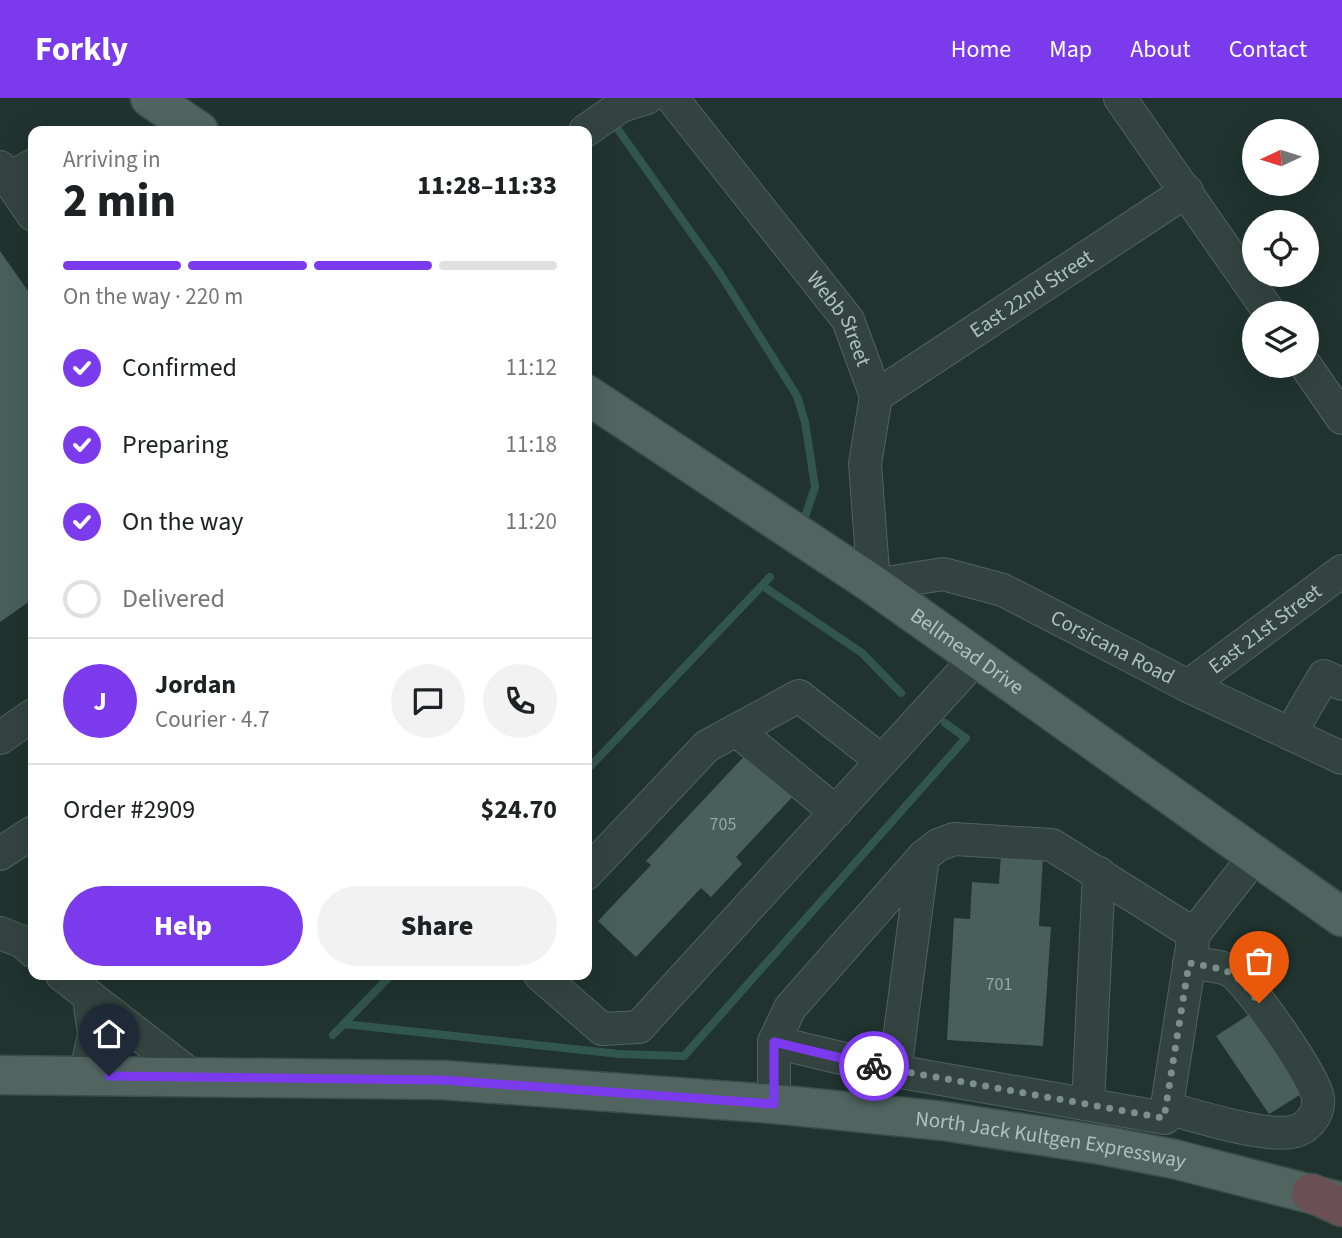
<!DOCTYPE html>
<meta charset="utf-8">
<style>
:root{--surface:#fff;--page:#f2f2f2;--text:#202124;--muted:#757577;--line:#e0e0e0;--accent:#7c3aed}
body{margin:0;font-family:"Source Sans 3",sans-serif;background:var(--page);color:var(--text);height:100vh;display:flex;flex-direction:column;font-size:26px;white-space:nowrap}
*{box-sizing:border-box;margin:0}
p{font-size:23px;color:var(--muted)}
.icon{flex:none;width:38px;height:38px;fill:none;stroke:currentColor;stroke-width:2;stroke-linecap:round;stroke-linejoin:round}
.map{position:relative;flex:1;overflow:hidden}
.drawer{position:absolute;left:28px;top:28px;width:564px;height:854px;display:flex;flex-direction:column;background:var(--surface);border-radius:14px;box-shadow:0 7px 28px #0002}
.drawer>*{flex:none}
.needle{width:46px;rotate:266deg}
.tools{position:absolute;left:1242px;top:21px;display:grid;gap:14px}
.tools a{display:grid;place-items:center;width:77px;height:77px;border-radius:50%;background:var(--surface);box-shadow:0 7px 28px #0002;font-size:35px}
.pin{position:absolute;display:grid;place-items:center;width:60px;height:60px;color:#fff;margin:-72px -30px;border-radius:50% 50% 50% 0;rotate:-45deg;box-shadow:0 0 7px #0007}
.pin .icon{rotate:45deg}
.courier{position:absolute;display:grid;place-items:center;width:70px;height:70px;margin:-35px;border:5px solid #7c3aed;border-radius:50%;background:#fff;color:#222;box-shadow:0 2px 9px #0007}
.overview em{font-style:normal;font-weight:800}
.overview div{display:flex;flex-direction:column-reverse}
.overview{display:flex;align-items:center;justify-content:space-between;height:119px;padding:0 35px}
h1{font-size:46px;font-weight:800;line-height:52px}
.bar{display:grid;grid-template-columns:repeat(4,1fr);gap:10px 7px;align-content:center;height:84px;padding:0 35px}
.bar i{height:9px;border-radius:5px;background:var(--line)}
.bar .active{background:var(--accent)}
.bar p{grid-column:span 4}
.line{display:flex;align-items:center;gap:18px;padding:0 35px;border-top:2px solid var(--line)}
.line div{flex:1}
.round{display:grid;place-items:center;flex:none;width:74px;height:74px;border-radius:37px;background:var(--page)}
ol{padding:0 35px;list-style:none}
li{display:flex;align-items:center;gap:21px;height:77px}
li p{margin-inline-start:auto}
li .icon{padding:7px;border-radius:50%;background:var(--accent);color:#fff;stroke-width:4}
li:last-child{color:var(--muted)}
li i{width:38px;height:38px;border:4px solid var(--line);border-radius:50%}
.action{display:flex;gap:14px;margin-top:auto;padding:14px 35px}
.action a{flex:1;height:80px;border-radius:42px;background:var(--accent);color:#fff;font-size:28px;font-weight:800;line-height:80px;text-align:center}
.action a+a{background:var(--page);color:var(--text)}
header{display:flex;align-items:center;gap:42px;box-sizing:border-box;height:98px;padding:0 35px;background:var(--accent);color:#fff}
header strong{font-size:33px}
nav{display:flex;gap:38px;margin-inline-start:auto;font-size:24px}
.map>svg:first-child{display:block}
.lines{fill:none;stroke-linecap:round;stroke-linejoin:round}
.stream{stroke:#31564e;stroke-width:8}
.building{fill:#485f5b}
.minor-casing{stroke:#50625e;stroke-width:34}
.major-casing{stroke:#3c4e4a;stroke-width:41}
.highway-casing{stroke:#3d4e4b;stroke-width:41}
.minor{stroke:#334440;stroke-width:32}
.major{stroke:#516460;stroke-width:38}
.highway{stroke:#6a5055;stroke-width:38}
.done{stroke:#7c8f8b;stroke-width:7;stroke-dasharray:0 12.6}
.route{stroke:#7c3aed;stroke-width:9}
.labels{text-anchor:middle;stroke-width:6;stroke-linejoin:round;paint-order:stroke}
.number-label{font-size:18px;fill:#94a8a4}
.street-label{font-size:21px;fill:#adc1bd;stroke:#192825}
</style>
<header>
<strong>Forkly</strong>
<nav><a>Home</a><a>Map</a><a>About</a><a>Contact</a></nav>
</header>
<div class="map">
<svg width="1342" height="1140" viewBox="0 0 1342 1140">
<rect width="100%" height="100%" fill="#20332f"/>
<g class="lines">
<g class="stream">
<path d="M612 23 719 174 797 298 805 324 815 389 806 416"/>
<path d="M763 488 862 555 901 595"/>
<path d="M586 673 770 479"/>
<path d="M344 926 619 956 684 958 966 640 945 625"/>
<path d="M333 937 391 877"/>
</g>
</g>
<g class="building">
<path d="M0 153 33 200V501L0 524Z"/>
<path d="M752 650 797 694 736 759 742 766 711 799 701 790 636 859 598 823 651 767 646 763Z"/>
<path d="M1001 755 1043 758 1039 828 1051 829 1043 948 947 942 954 820 970 821 972 784 999 786Z"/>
<path d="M1250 916 1303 995 1269 1016 1216 938Z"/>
</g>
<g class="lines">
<defs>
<g id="minor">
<path id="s1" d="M672 0 848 222 876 298 865 366 874 487 943 476 1003 492 1188 588 1342 660"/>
<path d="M1120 0 1270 215"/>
<path d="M585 33 621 8 647 0"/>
<path d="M0 69 33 117"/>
<path d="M8 81 33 67"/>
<path d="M1306 268 1342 320"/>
<path id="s2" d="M876 298 1187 93"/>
<path id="s3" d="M1188 588 1342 473"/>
<path d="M736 632 836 714"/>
<path d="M1290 636 1324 578 1342 586"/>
<path d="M0 640 33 617"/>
<path d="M0 756 33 734"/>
<path d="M586 776 707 648 799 598 882 663"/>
<path d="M0 835 23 844 33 853"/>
<path d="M62 877 191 977"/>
<path d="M540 877 602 931 639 929 976 560"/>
<path d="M774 944 895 973 1165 1020 1194 836 1255 758"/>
<path d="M895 973 923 759"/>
<path d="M85 978 94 937 89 899"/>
<path d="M774 1006V944L790 910 923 759 938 747 954 741 1052 747 1194 836"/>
<path d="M1088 1006 1099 775"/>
<path d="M1166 1010C1198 1018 1261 1039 1291 1034 1307 1032 1320 1016 1318 1000 1314 977 1250 886 1231 873 1220 867 1202 867 1189 865"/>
</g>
<g id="major">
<path d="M150 0 199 33"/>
<path id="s4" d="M586 296 874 487 1342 819"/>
<path id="s5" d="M0 977 442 982 774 1006 943 1023 1101 1047 1174 1061 1342 1104"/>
</g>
<path id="highway" d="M1311 1095 1342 1109"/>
</defs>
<use href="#minor" class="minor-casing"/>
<use href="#major" class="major-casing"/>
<use href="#highway" class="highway-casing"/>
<use href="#minor" class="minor"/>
<use href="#major" class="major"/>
<use href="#highway" class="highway"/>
</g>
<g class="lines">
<path class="done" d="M874 968 1164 1020 1189 865C1229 872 1235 871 1259 905"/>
<path class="route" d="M109 978 442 982 774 1006V944L874 968"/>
</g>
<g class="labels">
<g class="number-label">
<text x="723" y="732">705</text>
<text x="999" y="892">701</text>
</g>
<g class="street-label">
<text dy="7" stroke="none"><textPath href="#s2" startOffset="186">East 22nd Street</textPath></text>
<text dy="7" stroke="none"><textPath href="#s1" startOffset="278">Webb Street</textPath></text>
<text dy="7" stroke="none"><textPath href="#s3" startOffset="96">East 21st Street</textPath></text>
<text dy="7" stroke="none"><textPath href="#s1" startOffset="810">Corsicana Road</textPath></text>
<text dy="7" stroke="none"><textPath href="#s4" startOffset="460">Bellmead Drive</textPath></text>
<text dy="7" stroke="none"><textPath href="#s5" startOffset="1054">North Jack Kultgen Expressway</textPath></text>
</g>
</g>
</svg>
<div class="tools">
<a><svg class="needle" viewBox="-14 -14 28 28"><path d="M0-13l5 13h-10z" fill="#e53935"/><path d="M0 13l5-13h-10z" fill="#757577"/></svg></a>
<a><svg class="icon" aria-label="locate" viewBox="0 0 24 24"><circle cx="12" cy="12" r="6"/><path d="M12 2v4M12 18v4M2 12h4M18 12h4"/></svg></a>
<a><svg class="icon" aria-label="layers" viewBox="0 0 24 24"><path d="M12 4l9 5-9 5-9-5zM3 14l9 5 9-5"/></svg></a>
</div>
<div class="pin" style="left:1259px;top:905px;background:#ea580c"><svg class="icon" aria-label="bag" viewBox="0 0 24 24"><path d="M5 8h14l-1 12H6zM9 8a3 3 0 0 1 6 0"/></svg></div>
<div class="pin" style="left:109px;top:978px;background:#1f2937"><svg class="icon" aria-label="home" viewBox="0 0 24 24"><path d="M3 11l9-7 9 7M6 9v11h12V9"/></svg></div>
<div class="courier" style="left:874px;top:968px"><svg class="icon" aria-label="bike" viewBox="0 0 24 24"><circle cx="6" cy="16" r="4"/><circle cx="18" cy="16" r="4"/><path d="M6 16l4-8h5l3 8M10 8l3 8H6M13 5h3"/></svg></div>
<section class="drawer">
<div class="overview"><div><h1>2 min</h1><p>Arriving in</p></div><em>11:28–11:33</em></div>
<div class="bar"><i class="active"></i><i class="active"></i><i class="active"></i><i></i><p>On the way · 220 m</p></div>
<ol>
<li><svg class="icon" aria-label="check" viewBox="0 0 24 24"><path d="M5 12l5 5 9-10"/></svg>Confirmed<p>11:12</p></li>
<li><svg class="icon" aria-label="check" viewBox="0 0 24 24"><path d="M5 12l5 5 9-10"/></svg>Preparing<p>11:18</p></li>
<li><svg class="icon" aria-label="check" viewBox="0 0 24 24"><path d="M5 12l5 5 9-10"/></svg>On the way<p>11:20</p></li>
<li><i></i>Delivered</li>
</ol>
<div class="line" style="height:126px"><b class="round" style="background:var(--accent);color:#fff">J</b><div><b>Jordan</b><p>Courier · 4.7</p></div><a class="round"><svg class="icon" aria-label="chat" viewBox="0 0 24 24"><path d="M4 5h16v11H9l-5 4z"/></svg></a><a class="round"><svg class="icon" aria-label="phone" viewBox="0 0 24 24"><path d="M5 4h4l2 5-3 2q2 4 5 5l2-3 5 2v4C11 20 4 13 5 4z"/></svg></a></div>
<div class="line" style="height:91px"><div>Order #2909</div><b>$24.70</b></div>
<div class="action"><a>Help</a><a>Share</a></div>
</section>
</div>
